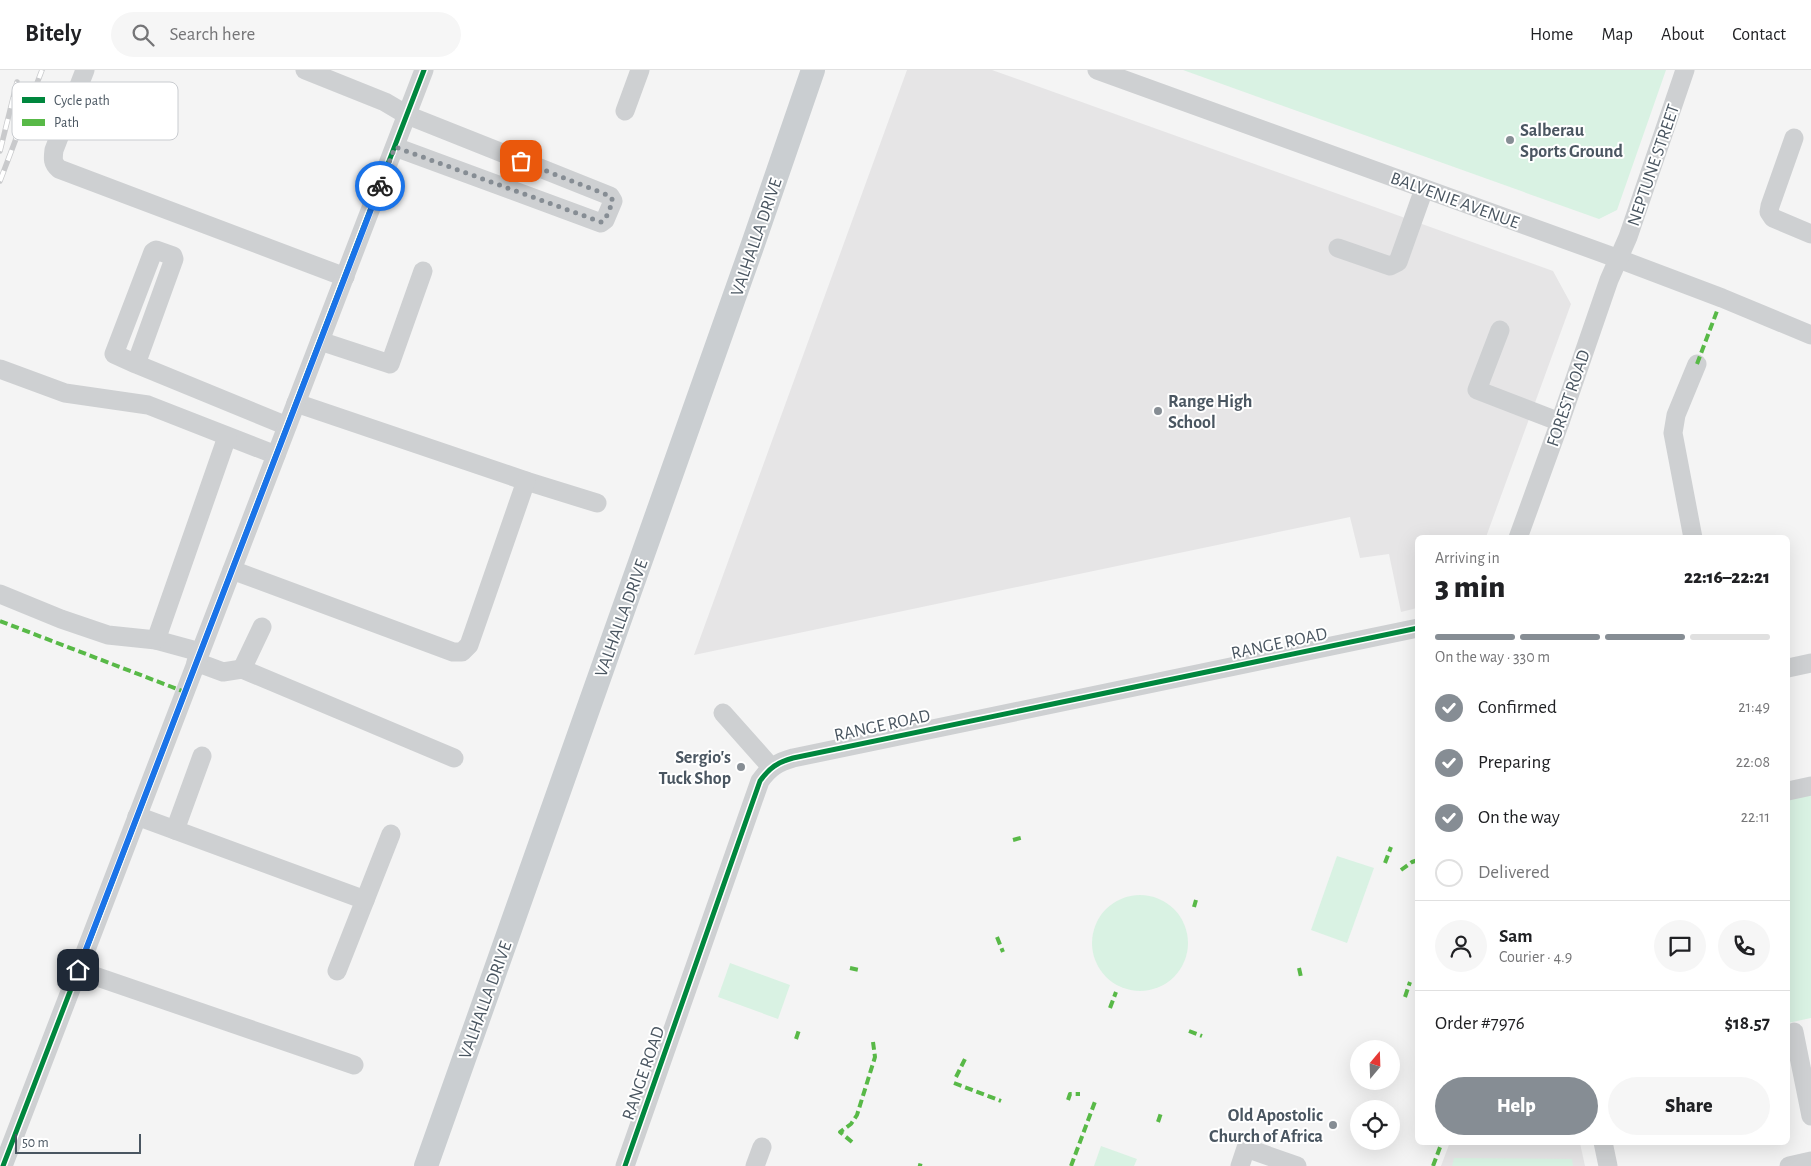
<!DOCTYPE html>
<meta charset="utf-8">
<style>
:root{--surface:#fff;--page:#f6f6f6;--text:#202124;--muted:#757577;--line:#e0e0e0;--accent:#868d94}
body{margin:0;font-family:"Alegreya Sans",sans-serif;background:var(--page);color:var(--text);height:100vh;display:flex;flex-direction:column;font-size:19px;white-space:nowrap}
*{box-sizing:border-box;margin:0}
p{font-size:16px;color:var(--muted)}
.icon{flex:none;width:28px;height:28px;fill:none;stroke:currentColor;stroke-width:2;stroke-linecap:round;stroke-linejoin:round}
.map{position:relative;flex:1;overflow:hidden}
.side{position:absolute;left:1415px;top:465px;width:375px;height:610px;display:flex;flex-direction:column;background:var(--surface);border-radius:8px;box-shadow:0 5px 20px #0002}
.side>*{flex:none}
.needle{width:32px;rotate:19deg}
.tools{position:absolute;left:1350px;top:970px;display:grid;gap:10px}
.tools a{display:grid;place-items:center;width:50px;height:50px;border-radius:50%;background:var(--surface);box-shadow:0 5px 20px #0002;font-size:25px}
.scale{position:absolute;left:15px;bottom:12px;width:126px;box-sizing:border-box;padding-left:5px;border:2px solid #4a5661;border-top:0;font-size:14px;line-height:18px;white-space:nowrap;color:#4a5661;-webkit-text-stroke:4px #fff;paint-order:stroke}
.pin{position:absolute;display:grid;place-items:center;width:42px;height:42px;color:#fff;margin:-21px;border-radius:10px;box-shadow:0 2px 8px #0006}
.courier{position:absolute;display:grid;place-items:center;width:50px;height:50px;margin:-25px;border:4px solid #1a73e8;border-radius:50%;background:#fff;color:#222;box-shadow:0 1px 6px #0007}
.headline em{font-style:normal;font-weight:800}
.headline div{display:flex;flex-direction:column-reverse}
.headline{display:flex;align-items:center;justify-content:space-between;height:85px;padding:0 20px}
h1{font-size:32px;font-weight:800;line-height:38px}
.bar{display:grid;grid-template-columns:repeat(4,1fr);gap:8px 5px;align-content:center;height:60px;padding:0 20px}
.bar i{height:6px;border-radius:4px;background:var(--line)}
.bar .active{background:var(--accent)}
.bar p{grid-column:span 4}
.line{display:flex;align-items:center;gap:12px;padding:0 20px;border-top:1px solid var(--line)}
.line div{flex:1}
.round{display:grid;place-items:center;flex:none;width:52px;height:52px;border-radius:26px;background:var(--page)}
ol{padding:0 20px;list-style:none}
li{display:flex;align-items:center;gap:15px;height:55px}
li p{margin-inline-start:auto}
li .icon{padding:5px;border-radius:50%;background:var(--accent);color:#fff;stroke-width:4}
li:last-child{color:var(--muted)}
li i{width:28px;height:28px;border:2px solid var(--line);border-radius:50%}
.button{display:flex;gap:10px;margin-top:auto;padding:10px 20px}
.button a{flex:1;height:58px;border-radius:30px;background:var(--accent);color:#fff;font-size:20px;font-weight:800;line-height:58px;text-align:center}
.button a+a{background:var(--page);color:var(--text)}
header{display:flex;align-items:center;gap:30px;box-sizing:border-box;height:70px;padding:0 25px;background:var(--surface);border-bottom:1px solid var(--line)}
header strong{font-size:24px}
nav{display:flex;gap:28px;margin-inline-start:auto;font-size:18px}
.search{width:350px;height:45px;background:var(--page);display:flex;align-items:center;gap:12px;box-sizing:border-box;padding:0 18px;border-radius:28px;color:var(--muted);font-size:19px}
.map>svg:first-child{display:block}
.education{fill:#e6e5e6}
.green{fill:#d9f2e3}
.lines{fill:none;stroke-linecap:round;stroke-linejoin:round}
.minor{stroke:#ced0d2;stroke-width:19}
.major{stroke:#caced1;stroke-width:24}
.rail-casing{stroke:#c9cacc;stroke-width:5.5}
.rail{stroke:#fff;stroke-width:4;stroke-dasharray:11;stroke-linecap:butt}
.quiet{stroke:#58b947;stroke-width:4;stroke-dasharray:8 4;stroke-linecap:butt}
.cycleway-casing{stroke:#fff;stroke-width:8}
.cycleway{stroke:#00873e;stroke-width:5}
.done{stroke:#868d94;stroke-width:5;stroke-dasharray:0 9}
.route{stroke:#1a73e8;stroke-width:6}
.poi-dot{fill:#868d94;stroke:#fff;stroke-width:2}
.labels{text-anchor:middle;stroke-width:4;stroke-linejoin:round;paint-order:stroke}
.poi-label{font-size:18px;font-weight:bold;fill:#4a5661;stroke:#fff;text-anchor:start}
.street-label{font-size:18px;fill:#4a5661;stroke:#fff}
.key{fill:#fff;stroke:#c9ccd0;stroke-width:1}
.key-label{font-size:14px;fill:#4a5661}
</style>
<header>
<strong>Bitely</strong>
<div class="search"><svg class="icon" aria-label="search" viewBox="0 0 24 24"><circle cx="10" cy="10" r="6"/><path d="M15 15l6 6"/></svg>Search here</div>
<nav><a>Home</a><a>Map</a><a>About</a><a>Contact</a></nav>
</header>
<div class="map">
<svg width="1811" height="1096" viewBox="0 0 1811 1096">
<rect width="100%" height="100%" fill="#f4f4f4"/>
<g class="education">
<path d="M907 0H992L1553 201 1571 234 1486 467 1418 468 1417 538 1401 542 1389 484 1360 488 1350 447 694 585Z"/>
<path d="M1450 1072 1580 1073 1585 1096H1441Z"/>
</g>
<g class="green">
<path d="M1183 0H1666L1617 140 1599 149Z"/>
<path d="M1811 724V948L1788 953V730Z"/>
<path d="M1337 786 1374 798 1347 873 1311 860Z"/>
<circle cx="1140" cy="873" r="48"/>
<path d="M730 893 790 915 778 949 718 927Z"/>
<path d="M1101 1076 1137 1089 1134 1096H1094Z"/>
<path d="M1454 1088 1572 1089 1573 1096H1452Z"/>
</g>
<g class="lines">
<g class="minor">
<path d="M85 0 54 80C53 88 52 93 59 99L345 207"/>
<path d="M305 0 385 32 407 45 610 126 613 131 605 150 601 153 395 77"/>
<path d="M1097 0 1619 189 1722 228 1811 265"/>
<path d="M625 41 640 0"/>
<path d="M1794 68 1770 136 1769 142 1773 148 1811 164"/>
<path d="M1338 178 1390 196 1398 192 1424 119"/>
<path d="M1500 260 1477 320 1560 352"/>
<path d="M320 271 390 294 423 201"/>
<path d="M136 294 174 189 173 186 156 180 153 182 114 284 136 294 287 356"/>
<path d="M0 299 65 323 148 335 276 385"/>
<path d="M296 333 526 411 597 433"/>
<path d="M1518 468 1560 352 1609 210 1628 167 1685 0"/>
<path d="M1693 468 1673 363 1676 345 1697 294"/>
<path d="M232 500 453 582H462L469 575 526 411"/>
<path d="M0 524 61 549 108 565 156 570 200 582"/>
<path d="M156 570 227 367"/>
<path d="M196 592 223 602 242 599 454 688"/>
<path d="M1788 598 1811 593"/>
<path d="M242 599 262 557"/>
<path d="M723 643 771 697"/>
<path d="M1788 721 1811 716"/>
<path d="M137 746 365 830 337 901"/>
<path d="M175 760 202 686"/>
<path d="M365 830 391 764"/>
<path d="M77 900 354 995"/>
<path d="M1794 962 1811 1046"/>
<path d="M1603 1072 1608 1096"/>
<path d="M3 1096 424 0"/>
<path d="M625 1096 760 711C769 698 778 692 793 688L1418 558"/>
<path d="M755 1096 762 1077"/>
<path d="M1240 1096 1246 1078 1297 1096"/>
<path d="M1789 1096 1811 1091"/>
</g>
<path class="major" d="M426 1096 753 174 813 0"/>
<defs>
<g id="rail">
<path d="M0 81 17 12"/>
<path d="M0 111 42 0"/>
</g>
</defs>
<use href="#rail" class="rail-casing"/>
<use href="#rail" class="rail"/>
<g class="quiet">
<path d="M1697 294 1717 241"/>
<path d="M0 551 185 622"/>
<path d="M1013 770 1024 767"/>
<path d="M1385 793 1391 777"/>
<path d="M1401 800 1412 792 1418 790"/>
<path d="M1194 837 1196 830"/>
<path d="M997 867 1003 882"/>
<path d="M850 898 859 900"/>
<path d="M1299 898 1301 907"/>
<path d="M1405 927 1410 912"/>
<path d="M1110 938 1116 922"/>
<path d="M1189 961 1202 966"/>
<path d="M796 969 799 960"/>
<path d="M1356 1001 1359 1002"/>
<path d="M956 1007 966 987"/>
<path d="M954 1013 1001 1031"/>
<path d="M1068 1030 1070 1024H1080"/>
<path d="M1158 1052 1161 1043"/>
<path d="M852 1072 840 1062 851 1054 857 1045 875 987 873 972"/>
<path d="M918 1095 922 1096"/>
<path d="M1071 1096 1096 1029"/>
<path d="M1433 1096 1442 1072"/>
</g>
<defs>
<g id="cycleway">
<path d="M3 1096 424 0"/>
<path d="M625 1096 760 711C769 698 778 692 793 688L1418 558"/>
</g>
</defs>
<use href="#cycleway" class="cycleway-casing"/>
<use href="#cycleway" class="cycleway"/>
</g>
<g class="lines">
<path class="done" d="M380 116 395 77 601 152 605 150 613 131 610 126 521 91"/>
<path class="route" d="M78 900 380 116"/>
</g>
<g class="poi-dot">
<circle cx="1510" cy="70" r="5"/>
<circle cx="1158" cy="341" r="5"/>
<circle cx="741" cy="697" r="5"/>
<circle cx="1333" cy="1055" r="5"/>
</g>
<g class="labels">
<g class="poi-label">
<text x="1520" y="66">Salberau<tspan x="1520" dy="21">Sports Ground</tspan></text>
<text x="1168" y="337">Range High<tspan x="1168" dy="21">School</tspan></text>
<text x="731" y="693" text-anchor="end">Sergio's<tspan x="731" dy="21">Tuck Shop</tspan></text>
<text x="1323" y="1051" text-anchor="end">Old Apostolic<tspan x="1323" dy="21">Church of Africa</tspan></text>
</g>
<g class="street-label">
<text transform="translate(1653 95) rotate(-71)" y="6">NEPTUNE STREET</text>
<text transform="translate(1455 130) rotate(20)" y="6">BALVENIE AVENUE</text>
<text transform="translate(756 167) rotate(-71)" y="6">VALHALLA DRIVE</text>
<text transform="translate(1568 328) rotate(-71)" y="6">FOREST ROAD</text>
<text transform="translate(621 548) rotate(-70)" y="6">VALHALLA DRIVE</text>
<text transform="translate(1279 573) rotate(-12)" y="6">RANGE ROAD</text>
<text transform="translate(882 655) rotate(-12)" y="6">RANGE ROAD</text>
<text transform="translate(485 930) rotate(-70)" y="6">VALHALLA DRIVE</text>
<text transform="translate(643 1003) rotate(-71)" y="6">RANGE ROAD</text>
</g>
</g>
<rect x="12" y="12" width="166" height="58" rx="8" class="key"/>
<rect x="22" y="27" width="23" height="6" fill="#00873e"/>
<rect x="22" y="49" width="23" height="7" fill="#58b947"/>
<g class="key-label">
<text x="54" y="35">Cycle path</text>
<text x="54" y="57">Path</text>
</g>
</svg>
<div class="tools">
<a><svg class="needle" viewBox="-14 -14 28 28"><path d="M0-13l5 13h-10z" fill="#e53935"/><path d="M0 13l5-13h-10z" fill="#757577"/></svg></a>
<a><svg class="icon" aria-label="locate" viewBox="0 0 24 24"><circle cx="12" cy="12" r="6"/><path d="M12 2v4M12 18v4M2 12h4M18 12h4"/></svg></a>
</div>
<div class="scale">50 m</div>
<div class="pin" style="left:521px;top:91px;background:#ea580c"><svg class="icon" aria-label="bag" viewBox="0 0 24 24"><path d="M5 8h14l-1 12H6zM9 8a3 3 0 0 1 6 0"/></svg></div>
<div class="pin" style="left:78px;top:900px;background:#1f2937"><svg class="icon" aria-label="home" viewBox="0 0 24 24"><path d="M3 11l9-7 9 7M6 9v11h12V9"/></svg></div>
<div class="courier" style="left:380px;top:116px"><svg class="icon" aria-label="bike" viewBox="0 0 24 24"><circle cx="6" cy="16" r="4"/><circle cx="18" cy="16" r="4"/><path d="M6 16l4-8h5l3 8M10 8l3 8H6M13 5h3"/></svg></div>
<section class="side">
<div class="headline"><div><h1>3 min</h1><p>Arriving in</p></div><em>22:16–22:21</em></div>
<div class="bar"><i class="active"></i><i class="active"></i><i class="active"></i><i></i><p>On the way · 330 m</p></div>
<ol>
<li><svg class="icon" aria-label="check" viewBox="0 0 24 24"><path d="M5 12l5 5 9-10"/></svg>Confirmed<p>21:49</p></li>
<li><svg class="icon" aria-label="check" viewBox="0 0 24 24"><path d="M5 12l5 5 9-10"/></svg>Preparing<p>22:08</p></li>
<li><svg class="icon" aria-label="check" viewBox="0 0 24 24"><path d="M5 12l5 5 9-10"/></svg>On the way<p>22:11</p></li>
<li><i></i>Delivered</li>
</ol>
<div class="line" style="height:90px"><a class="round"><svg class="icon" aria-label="person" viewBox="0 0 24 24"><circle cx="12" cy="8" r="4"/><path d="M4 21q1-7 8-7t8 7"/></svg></a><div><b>Sam</b><p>Courier · 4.9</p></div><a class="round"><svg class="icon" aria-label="chat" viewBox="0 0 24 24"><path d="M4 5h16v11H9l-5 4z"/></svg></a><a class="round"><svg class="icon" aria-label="phone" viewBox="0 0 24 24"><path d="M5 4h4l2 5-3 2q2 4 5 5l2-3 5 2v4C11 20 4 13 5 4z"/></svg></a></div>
<div class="line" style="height:65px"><div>Order #7976</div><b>$18.57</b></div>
<div class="button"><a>Help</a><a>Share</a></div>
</section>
</div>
